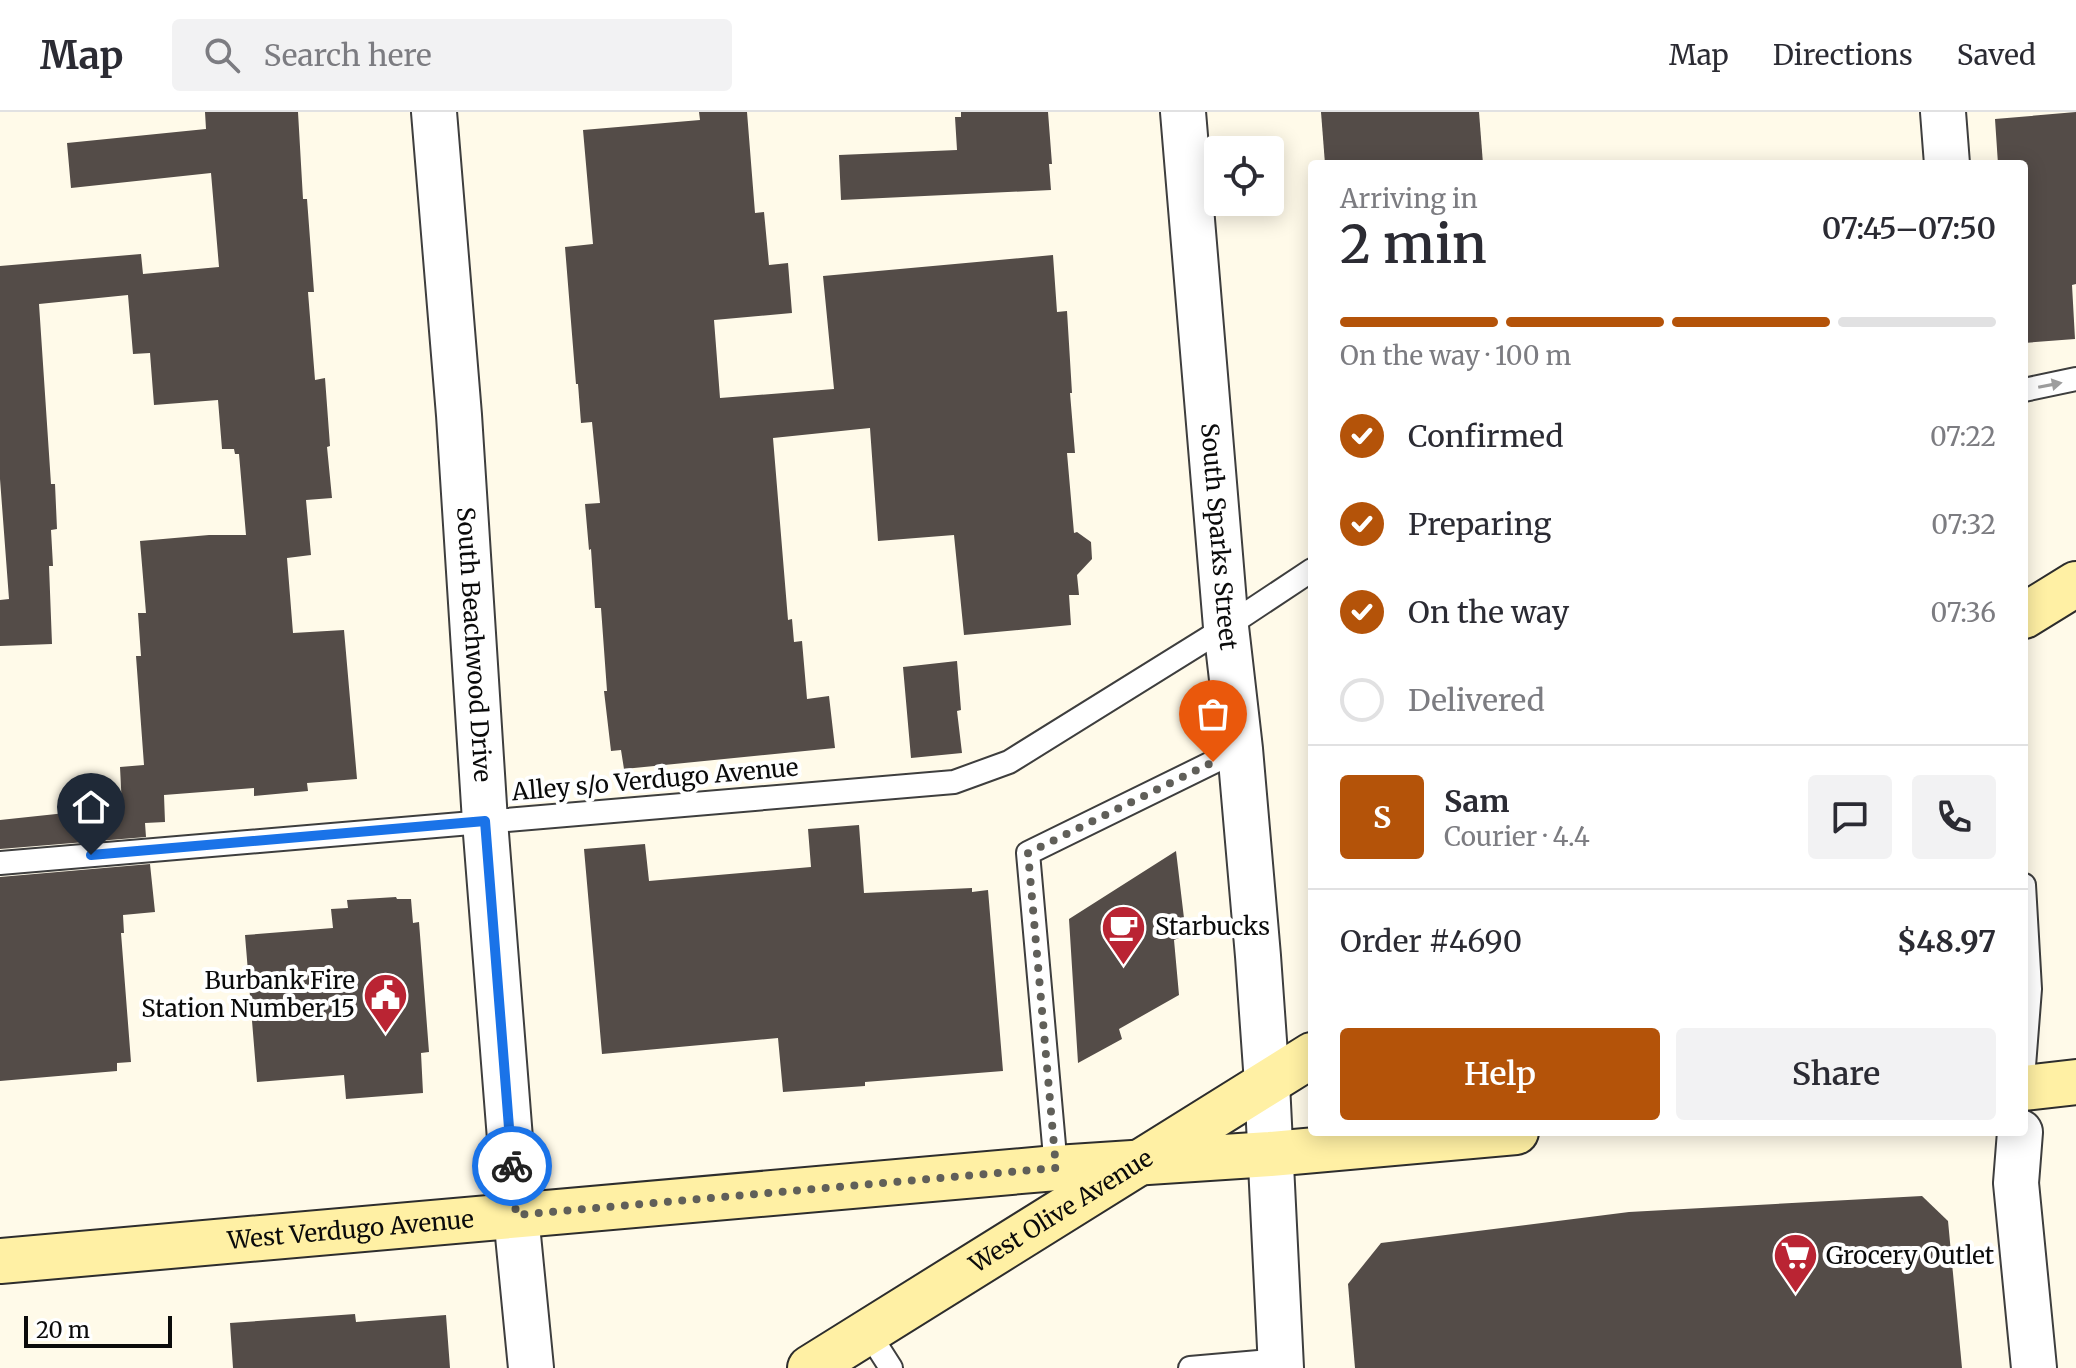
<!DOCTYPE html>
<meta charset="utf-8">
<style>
:root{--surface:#fff;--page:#f2f2f3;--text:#2b2b33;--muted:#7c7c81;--line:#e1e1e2;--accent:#b45309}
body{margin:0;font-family:Merriweather,serif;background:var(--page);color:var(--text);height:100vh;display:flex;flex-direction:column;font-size:30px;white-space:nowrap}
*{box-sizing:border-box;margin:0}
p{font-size:26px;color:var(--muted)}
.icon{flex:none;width:44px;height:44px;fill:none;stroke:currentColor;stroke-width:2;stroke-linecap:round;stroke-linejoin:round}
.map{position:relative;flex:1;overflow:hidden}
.drawer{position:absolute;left:1308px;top:48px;width:720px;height:976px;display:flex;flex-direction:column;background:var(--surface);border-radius:8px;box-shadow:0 4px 20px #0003}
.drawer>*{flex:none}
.buttons{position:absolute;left:1204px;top:24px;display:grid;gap:16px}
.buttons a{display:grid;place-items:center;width:80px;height:80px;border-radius:8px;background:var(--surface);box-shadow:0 4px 20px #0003;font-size:40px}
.scale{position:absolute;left:24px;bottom:20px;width:148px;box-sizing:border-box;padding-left:8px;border:4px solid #0b0b0b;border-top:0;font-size:22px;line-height:28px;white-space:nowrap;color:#0b0b0b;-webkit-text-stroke:6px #fff;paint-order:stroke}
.pin{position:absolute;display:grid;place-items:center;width:68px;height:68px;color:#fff;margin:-82px -34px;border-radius:50% 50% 50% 0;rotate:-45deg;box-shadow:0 0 8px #0007}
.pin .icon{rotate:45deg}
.courier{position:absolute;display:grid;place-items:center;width:80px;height:80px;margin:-40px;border:6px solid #1a73e8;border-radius:50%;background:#fff;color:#222;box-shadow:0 2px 10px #0007}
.overview em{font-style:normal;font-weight:600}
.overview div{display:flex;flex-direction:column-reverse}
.overview{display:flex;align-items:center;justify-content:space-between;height:136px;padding:0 32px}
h1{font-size:52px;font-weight:600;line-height:60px}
.bar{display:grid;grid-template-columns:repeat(4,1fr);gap:12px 8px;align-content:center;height:96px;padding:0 32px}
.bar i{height:10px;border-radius:6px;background:var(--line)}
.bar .on{background:var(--accent)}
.bar p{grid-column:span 4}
.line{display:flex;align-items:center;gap:20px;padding:0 32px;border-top:2px solid var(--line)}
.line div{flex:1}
.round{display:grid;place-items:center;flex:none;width:84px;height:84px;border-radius:8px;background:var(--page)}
ol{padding:0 32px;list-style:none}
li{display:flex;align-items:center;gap:24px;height:88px}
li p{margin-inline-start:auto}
li .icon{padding:8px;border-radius:50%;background:var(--accent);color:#fff;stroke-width:4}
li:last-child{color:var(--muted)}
li i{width:44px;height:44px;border:4px solid var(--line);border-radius:50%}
.action{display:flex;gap:16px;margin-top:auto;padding:16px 32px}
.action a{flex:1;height:92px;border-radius:8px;background:var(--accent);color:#fff;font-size:32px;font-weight:600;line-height:92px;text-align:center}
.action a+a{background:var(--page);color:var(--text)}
header{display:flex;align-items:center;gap:48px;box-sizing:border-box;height:112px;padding:0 40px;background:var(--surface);border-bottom:2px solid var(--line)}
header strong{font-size:38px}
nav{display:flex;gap:44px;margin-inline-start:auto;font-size:28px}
.search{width:560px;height:72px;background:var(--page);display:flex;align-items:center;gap:20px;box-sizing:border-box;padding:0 28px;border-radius:8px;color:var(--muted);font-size:30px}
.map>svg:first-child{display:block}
.building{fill:#544c48}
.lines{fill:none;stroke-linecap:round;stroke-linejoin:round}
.service-casing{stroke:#3e3e3e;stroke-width:26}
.minor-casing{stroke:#3e3e3e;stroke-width:48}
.secondary-casing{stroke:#2d2d2d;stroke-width:48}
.service{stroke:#fff;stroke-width:22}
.minor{stroke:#fff;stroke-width:44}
.secondary{stroke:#fff0a4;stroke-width:44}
.oneway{fill:#9d9d9d}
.done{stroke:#605f59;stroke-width:8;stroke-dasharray:0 14.4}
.route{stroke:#1a73e8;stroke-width:10}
.labels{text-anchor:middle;stroke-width:8;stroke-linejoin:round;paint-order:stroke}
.street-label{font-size:24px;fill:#0b0b0b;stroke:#fff}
.poi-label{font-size:24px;fill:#0b0b0b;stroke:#fff;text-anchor:start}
</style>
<header>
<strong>Map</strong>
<div class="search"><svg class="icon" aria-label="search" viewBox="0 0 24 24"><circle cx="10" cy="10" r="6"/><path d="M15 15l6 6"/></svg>Search here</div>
<nav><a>Map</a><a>Directions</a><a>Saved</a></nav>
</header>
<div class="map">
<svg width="2076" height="1256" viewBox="0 0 2076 1256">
<rect width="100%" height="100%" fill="#fffae9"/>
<g class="building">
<path d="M205 0H298L303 87H307L314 180H308L315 268 325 266 330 334 327 335 332 386 306 388 311 443 287 446 293 521 344 518 357 667 307 671 308 679 254 684V676L164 683 165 710 145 711 146 725 0 737V708L122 695 120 655 144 653 136 544H141L138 501H146L140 429 209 423H246L239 342H235L234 337H222L218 288 154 293 150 241 133 242 128 183 39 192 51 372H55L57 417 51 418 53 454H49L52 532 0 534V488L9 487 0 367V154L141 142 143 162 219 155 211 61 71 76 67 31 206 17Z"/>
<path d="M699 0H747L755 101 764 100 769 153 788 151 792 201 714 208 720 286 834 277 823 164 1053 143 1057 200 1067 199 1072 281H1070L1075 341H1067L1074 421 1077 420 1091 430 1092 447 1077 463 1079 483H1069L1071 513 964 523 954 423 878 429 870 316 773 326 788 508 792 507 794 530 802 529 807 587 829 584 835 636 624 657 621 638 611 639 604 579H607L601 496H595L591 437 589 438 585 392 600 391 592 310 581 311 578 272H576L565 135 593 132 583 18 700 8Z"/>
<path d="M961 0H1048L1052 52H1049L1051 78 841 88 839 43 957 38 955 5H961Z"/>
<path d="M1321 0H1479L1483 52H1325Z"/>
<path d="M2076 0V172L2072 173 2075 227 2024 231V52H1998L1995 7Z"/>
<path d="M957 549 961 598 957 599 962 641 911 646 903 555Z"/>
<path d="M859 713 864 781 972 776V780L988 778 1003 959 865 970V974L783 980 778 926 602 942 584 737 645 732 649 769 811 755 808 717Z"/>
<path d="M1176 739 1186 823 1174 828 1179 883 1119 917 1122 927 1078 951 1069 807Z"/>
<path d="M150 752 155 800 123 803 124 821H121L131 950 117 951V959L0 969V765Z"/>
<path d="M396 785 397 787H411L413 811 419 810 429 940 421 941 423 981 346 987 344 963 257 970 245 823 333 816 331 797 348 796 347 788Z"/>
<path d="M1922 1084 1948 1109 1962 1256H1355L1348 1172 1381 1131 1629 1100Z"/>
<path d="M355 1202 356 1210 446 1203 450 1256H233L230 1211Z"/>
</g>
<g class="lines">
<defs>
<g id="service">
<path d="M2024 278 2076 267"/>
<path d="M0 751 954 670 1009 650 1226 515 1312 458"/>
<path d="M2024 773 2030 877 2024 954"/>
<path d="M1056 1056 1028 741 1240 637"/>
<path d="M868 1220 891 1256"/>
<path d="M1190 1256 1280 1248"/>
</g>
<g id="minor">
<path id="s1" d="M434 0 459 303 485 709 516 1103 531 1256"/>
<path id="s2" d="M1183 0 1226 515 1240 637 1258 844 1267 971 1281 1256"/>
<path d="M1943 0 1947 52"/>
<path d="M2020 1020 2016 1071 2034 1256"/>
</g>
<g id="secondary">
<path d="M2024 504 2076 472"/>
<path d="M2024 976 2076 970"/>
<path id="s3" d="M0 1149 1056 1056 1270 1042 1516 1020"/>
<path id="s4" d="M810 1256 1312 943"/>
</g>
</defs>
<use href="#service" class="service-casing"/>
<use href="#minor" class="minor-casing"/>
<use href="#secondary" class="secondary-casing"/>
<use href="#service" class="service"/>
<use href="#minor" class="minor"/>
<use href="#secondary" class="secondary"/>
</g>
<defs><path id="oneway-solid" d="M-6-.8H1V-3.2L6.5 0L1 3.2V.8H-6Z" transform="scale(2)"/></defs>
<use class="oneway" href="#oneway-solid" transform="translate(2050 273) rotate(-11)"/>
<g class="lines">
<path class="done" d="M512 1054 516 1103 1056 1056 1028 741 1213 650"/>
<path class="route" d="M91 743 485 709 512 1054"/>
</g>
<defs>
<symbol id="cafe-pin" viewBox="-11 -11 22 30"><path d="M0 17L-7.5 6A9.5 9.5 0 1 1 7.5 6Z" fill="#ba2433" stroke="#fff"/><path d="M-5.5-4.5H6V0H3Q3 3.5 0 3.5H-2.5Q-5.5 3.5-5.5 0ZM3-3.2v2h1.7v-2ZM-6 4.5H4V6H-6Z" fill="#fff"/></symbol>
<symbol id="civic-pin" viewBox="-11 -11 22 30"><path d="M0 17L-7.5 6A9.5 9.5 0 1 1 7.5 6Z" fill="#ba2433" stroke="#fff"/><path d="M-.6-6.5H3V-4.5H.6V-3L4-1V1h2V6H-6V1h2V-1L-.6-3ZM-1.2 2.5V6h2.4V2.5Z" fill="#fff"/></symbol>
<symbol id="supermarket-pin" viewBox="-11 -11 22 30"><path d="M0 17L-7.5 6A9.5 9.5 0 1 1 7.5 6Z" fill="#ba2433" stroke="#fff"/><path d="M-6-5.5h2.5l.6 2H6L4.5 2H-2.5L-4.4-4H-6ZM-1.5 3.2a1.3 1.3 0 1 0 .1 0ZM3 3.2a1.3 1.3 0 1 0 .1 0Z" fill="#fff"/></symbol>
</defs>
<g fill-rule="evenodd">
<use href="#cafe-pin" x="1098" y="790" width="51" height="69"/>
<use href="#civic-pin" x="360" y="858" width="51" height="69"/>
<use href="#supermarket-pin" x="1770" y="1118" width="51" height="69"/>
</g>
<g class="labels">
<g class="street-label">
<text dy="8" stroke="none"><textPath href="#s2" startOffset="426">South Sparks Street</textPath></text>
<text dy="8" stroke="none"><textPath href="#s1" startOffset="534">South Beachwood Drive</textPath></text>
<text transform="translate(655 668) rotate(-5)" y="8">Alley s/o Verdugo Avenue</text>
<text dy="8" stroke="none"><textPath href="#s4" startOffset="296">West Olive Avenue</textPath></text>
<text dy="8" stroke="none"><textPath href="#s3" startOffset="352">West Verdugo Avenue</textPath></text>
</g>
<g class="poi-label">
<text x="1155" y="823">Starbucks</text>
<text x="355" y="877" text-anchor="end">Burbank Fire<tspan x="355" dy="28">Station Number 15</tspan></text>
<text x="1826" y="1152">Grocery Outlet</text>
</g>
</g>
</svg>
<div class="buttons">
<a><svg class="icon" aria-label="locate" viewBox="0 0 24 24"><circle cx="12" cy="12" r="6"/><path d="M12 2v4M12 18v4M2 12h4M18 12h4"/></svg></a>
</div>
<div class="scale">20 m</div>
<div class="pin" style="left:1213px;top:650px;background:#ea580c"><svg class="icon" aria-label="bag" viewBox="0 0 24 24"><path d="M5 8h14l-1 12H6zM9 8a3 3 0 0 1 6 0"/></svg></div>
<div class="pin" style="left:91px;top:743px;background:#1f2937"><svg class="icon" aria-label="home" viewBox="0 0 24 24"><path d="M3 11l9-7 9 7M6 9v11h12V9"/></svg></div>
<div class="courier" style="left:512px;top:1054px"><svg class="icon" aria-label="bike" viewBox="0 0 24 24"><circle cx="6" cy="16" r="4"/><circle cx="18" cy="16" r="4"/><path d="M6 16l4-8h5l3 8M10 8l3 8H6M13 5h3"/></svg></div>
<section class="drawer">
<div class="overview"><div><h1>2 min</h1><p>Arriving in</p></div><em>07:45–07:50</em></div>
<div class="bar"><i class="on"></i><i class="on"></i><i class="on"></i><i></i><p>On the way · 100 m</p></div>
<ol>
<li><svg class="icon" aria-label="check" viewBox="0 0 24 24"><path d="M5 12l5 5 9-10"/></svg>Confirmed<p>07:22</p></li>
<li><svg class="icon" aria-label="check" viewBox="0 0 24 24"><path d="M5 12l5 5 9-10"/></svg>Preparing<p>07:32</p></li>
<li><svg class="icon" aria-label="check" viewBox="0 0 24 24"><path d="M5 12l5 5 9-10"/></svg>On the way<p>07:36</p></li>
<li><i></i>Delivered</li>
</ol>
<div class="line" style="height:144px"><b class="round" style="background:var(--accent);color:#fff">S</b><div><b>Sam</b><p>Courier · 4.4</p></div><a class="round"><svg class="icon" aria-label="chat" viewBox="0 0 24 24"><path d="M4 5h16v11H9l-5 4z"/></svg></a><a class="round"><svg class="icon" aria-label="phone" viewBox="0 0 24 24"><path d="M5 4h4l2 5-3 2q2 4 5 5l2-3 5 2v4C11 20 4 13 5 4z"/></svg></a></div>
<div class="line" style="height:104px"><div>Order #4690</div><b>$48.97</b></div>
<div class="action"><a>Help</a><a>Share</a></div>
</section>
</div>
